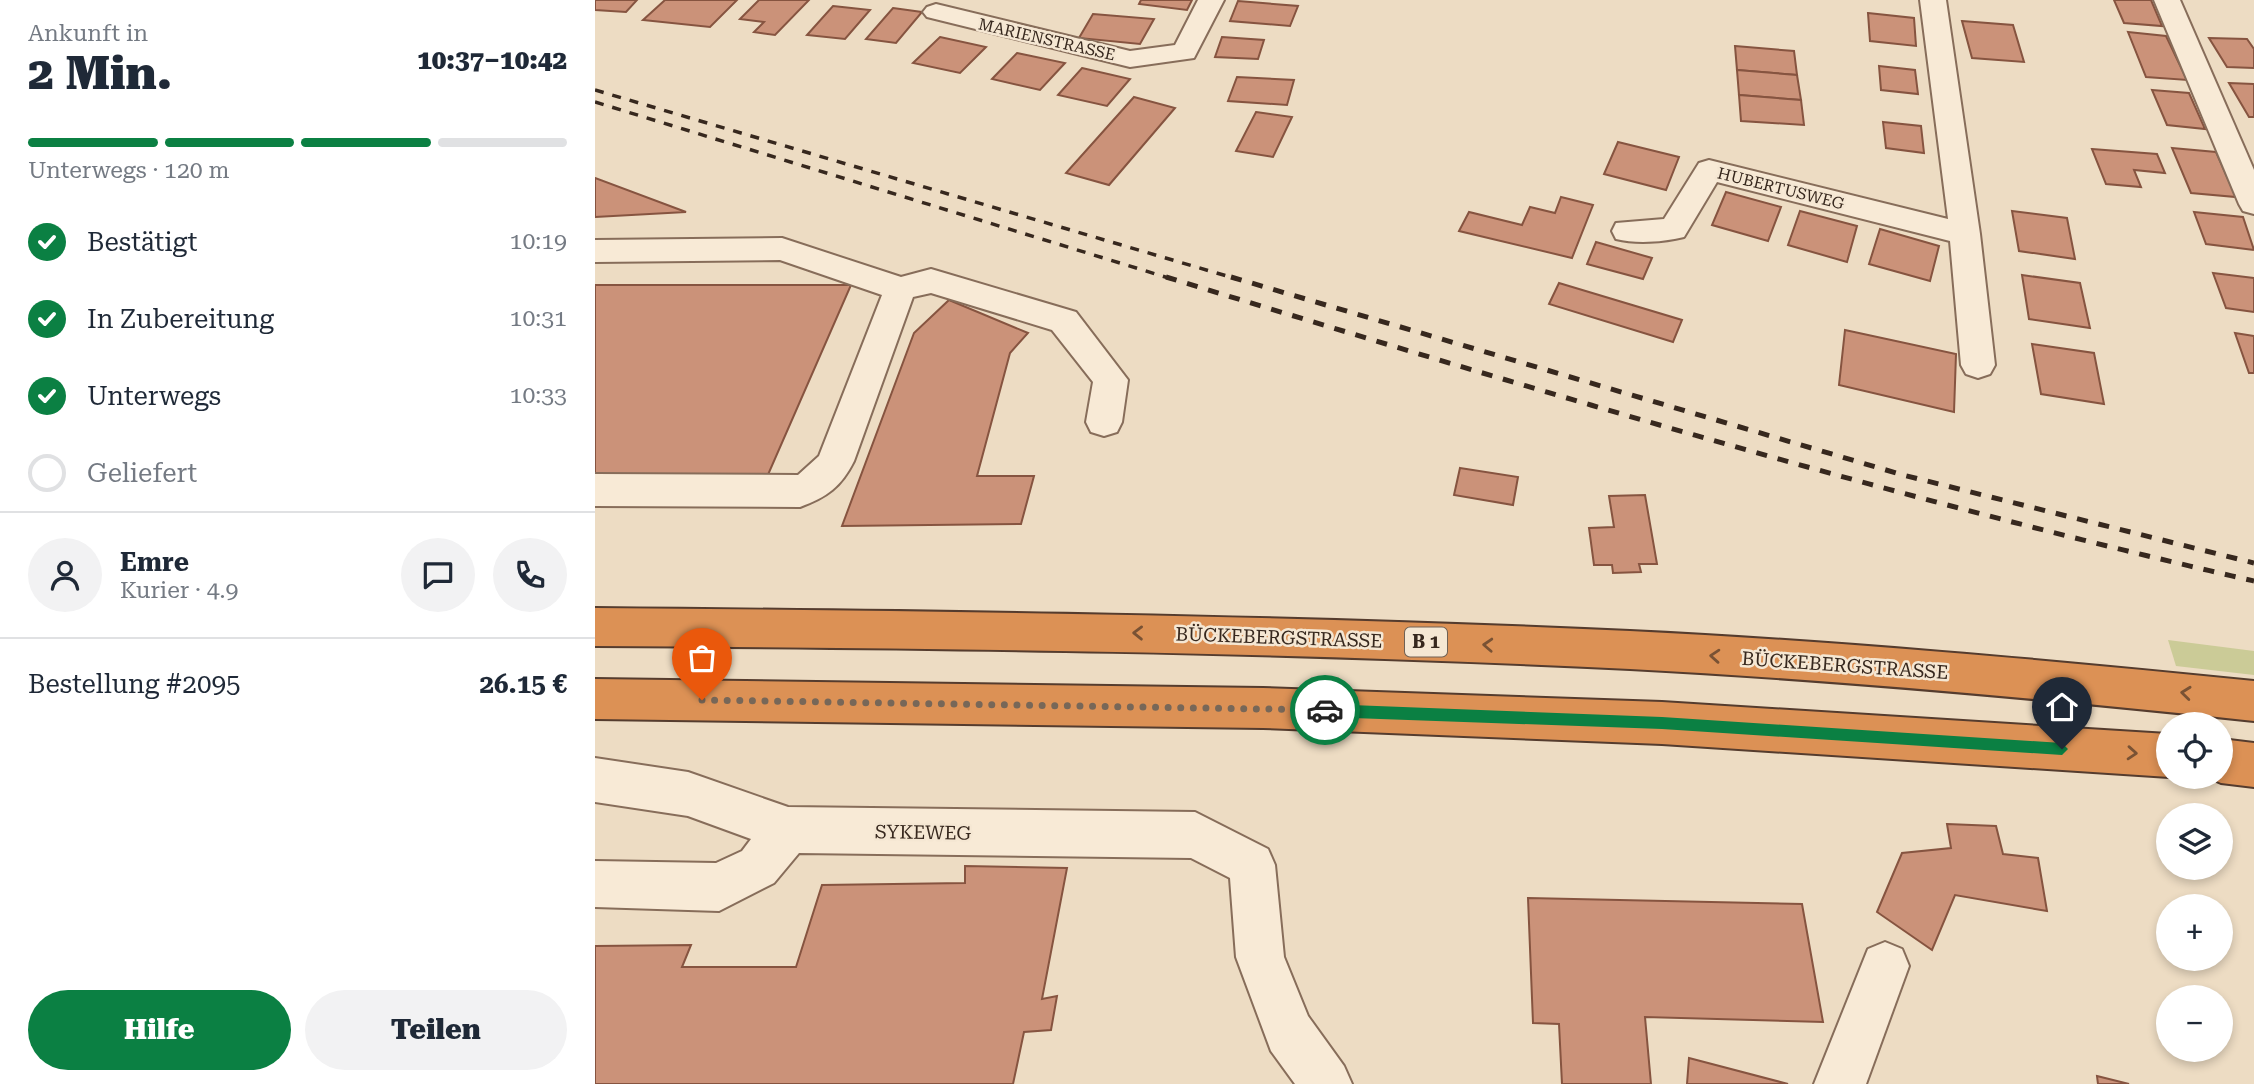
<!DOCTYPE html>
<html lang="de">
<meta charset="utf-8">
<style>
:root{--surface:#fff;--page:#f2f2f3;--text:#1f2937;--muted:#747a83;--line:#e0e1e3;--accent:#0b8043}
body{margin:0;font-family:"Roboto Serif",serif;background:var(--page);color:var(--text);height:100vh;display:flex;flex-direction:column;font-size:26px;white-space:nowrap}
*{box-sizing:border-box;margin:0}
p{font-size:23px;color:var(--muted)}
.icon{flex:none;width:38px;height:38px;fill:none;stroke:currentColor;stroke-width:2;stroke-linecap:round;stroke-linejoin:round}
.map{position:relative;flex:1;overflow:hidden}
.sheet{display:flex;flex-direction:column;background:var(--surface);width:595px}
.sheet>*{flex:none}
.fabs{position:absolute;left:1561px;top:712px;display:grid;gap:14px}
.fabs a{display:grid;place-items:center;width:77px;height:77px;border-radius:50%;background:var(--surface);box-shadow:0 4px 10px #0003;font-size:35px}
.pin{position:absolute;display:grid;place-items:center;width:60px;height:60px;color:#fff;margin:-72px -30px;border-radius:50% 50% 50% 0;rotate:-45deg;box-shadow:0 0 7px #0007}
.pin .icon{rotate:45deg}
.courier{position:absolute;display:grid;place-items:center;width:70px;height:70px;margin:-35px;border:5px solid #0b8043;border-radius:50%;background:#fff;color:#222;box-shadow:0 2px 9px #0007}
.head em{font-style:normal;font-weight:800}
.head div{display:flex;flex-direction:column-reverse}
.head{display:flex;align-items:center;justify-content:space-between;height:119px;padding:0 28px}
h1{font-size:46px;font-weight:800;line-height:52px}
.bar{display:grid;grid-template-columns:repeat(4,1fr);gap:10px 7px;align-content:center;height:84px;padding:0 28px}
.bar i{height:9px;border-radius:5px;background:var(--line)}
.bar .selected{background:var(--accent)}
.bar p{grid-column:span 4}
.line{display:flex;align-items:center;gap:18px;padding:0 28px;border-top:2px solid var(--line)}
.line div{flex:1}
.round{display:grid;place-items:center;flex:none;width:74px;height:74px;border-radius:37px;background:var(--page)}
ol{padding:0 28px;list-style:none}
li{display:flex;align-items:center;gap:21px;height:77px}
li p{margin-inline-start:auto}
li .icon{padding:7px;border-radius:50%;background:var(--accent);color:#fff;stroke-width:4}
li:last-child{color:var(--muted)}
li i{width:38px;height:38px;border:4px solid var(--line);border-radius:50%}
.cta{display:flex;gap:14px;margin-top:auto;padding:14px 28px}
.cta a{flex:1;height:80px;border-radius:42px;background:var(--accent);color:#fff;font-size:28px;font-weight:800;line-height:80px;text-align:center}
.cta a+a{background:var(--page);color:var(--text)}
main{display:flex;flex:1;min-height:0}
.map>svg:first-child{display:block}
.green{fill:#cbcb97}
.building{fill:#cb9279;stroke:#865440;stroke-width:2}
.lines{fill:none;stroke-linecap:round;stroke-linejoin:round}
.minor-casing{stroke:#876d5a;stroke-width:4}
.highway-casing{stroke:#553c2e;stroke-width:4}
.minor{fill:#f8ead6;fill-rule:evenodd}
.highway{fill:#dc9155;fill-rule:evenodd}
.rail-far1{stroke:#37281e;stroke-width:3.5;stroke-dasharray:9 9;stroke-linecap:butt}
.rail{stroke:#37281e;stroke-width:5;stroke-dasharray:11 11;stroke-linecap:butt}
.oneway{stroke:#795234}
.route{fill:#0b8043}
.done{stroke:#776758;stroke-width:7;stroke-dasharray:0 12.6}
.labels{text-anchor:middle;stroke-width:5;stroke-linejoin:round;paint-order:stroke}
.far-street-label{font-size:16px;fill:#37281e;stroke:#f5e7d3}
.shield{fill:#f5e7d3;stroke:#706154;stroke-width:2}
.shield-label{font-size:18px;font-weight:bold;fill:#37281e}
.street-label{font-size:19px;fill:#37281e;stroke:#f5e7d3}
</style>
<main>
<section class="sheet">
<div class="head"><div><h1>2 Min.</h1><p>Ankunft in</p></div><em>10:37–10:42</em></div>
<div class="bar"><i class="selected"></i><i class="selected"></i><i class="selected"></i><i></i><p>Unterwegs · 120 m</p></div>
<ol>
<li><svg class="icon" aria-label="check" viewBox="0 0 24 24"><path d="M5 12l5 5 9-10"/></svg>Bestätigt<p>10:19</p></li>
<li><svg class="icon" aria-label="check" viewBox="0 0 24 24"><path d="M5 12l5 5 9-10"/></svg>In Zubereitung<p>10:31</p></li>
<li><svg class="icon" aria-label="check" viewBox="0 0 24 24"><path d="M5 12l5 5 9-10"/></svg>Unterwegs<p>10:33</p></li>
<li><i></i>Geliefert</li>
</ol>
<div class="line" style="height:126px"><a class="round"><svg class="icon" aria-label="person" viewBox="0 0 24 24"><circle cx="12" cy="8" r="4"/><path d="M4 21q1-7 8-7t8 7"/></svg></a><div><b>Emre</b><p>Kurier · 4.9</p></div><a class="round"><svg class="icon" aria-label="chat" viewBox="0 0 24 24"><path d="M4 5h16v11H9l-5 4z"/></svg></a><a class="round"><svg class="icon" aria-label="phone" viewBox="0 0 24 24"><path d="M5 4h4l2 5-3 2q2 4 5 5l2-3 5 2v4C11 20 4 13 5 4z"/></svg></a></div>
<div class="line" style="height:91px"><div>Bestellung #2095</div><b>26.15 €</b></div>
<div class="cta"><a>Hilfe</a><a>Teilen</a></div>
</section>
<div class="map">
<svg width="1659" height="1084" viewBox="0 0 1659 1084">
<rect width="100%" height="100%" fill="#eddcc3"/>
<path class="green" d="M1573 640 1659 651V675L1581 666Z"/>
<g class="building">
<path d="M0 0H42L31 12 0 10Z"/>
<path d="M70 0H142L115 27 48 20Z"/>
<path d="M164 0H214L180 35 159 32 169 22 145 19Z"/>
<path d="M546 0H597L592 10 544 4Z"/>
<path d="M1519 0H1556L1567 26 1529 23Z"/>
<path d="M643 1 703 6 695 26 635 21Z"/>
<path d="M238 6 275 10 250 39 212 35Z"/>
<path d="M298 8 327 12 301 43 271 39Z"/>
<path d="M1273 13 1319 18 1321 46 1275 41Z"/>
<path d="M498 14 559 19 545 44 484 38Z"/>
<path d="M1367 21 1418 25 1429 62 1377 58Z"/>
<path d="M1533 32 1571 36 1592 80 1551 77Z"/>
<path d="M345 37 391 47 365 73 318 63Z"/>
<path d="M627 37 669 40 663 59 620 57Z"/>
<path d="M1614 38 1652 39 1659 49V68L1632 67Z"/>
<path d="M1140 46 1199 51 1202 75 1142 70Z"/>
<path d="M422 53 470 63 445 90 397 79Z"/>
<path d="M1284 66 1320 70 1323 94 1286 90Z"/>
<path d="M487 68 535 79 512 106 463 95Z"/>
<path d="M1142 70 1202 75 1206 100 1144 95Z"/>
<path d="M642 77 699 80 692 105 633 101Z"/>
<path d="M1634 83 1659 84V117H1654Z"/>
<path d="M1557 90 1594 93 1610 129 1572 125Z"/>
<path d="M1144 95 1206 100 1209 125 1146 121Z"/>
<path d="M539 97 580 108 514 185 471 173Z"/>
<path d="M661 112 697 117 678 157 641 151Z"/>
<path d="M1288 122 1326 126 1329 153 1291 148Z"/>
<path d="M1023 142 1084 157 1071 190 1009 174Z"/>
<path d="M1577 148 1621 152 1641 197 1596 193Z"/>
<path d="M1497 149 1562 154 1570 173 1539 170 1546 187 1511 184Z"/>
<path d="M0 178 91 212 0 217Z"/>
<path d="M1131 192 1186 207 1173 241 1117 225Z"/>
<path d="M966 197 998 205 977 258 864 231 874 212 927 225 935 207 960 213Z"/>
<path d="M1205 211 1262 226 1252 262 1193 245Z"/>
<path d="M1417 211 1472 218 1480 259 1424 251Z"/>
<path d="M1599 212 1648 217 1659 250 1611 244Z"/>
<path d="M1285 229 1344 246 1335 281 1274 264Z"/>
<path d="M1001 242 1057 258 1048 279 992 264Z"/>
<path d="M1618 273 1659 278V312L1631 308Z"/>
<path d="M1427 275 1485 283 1495 328 1434 319Z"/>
<path d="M964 283 1087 320 1078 342 954 304Z"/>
<path d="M0 285H256L172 477 0 478Z"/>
<path d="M354 300 433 333 415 353 382 476H439L426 524 247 526 319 333Z"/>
<path d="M1250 330 1361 354 1359 412 1244 385Z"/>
<path d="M1640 333 1659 336V373H1654Z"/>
<path d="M1437 344 1499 353 1509 404 1446 394Z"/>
<path d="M865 468 923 477 918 505 859 495Z"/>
<path d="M1050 495 1062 564H1044L1046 572 1018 573 1017 565H999L994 528 1019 527 1014 496Z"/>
<path d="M1352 824 1401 826 1408 854 1443 858 1452 911 1360 895 1337 950 1282 912 1307 853 1356 848Z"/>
<path d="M370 866 472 868 447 999 462 996 456 1030 429 1032 418 1084H0V946L96 945 87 967H201L227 885 370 883Z"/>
<path d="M933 898 1207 904 1228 1022 1050 1017 1056 1084H967L964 1024 938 1023Z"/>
<path d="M1094 1058 1193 1084H1092Z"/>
<path d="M1502 1076 1534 1084H1503Z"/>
</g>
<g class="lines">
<defs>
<g id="minor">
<path d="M603 0H629L599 58 535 67 332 17 328 12 332 7 341 4 535 51 580 45Z"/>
<path d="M1325 0H1351L1385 234 1400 365 1395 374 1383 378 1371 374 1366 365 1355 241 1122 182 1089 237C1069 242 1041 244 1021 239L1017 231 1021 223 1069 219 1104 163 1114 160 1353 219Z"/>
<path d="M1559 0H1585L1659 170V214L1648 211 1644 204Z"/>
<path d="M187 238 306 277 336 269 481 312 533 380 527 422 522 432 509 436 496 432 491 422 498 382 457 330 336 293 318 297 259 461C246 487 232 497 205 507L0 506V474L203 475 224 456 287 295 185 260 0 262V240Z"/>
<path d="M0 758 93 772 193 807 600 812 673 849 680 865 689 957 713 1016 749 1066 757 1084H700L676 1051 641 957 635 878 596 858 204 853 179 883 124 911 0 907V861L121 863 147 851 156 839 93 816 0 802Z"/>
<path d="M1290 942 1307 949 1314 966 1271 1084H1219L1273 949Z"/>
</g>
<g id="highway">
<path d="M0 608C345 611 690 615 1035 631 1243 641 1451 660 1659 681V721C1451 699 1244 680 1035 669 690 652 345 648 0 646Z"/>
<path d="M0 679 668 688 1067 702 1573 734 1574 777 1067 744 668 728 0 719Z"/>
<path d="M1626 739 1659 743V787L1626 783 1612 777H1626Z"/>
</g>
</defs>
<use href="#minor" class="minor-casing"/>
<use href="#highway" class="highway-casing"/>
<use href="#minor" class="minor"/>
<use href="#highway" class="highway"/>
<g class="rail-far1">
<path d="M0 90 642 279"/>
<path d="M0 102 577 279"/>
</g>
<g class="rail">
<path d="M571 277C931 387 1292 497 1659 581"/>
<path d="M636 277 1308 475 1659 563"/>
</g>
</g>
<defs><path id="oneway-chevron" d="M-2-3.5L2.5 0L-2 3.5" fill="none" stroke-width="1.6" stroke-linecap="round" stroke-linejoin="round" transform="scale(1.75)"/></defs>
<g class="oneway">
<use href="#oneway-chevron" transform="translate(543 633) rotate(-179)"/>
<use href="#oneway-chevron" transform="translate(893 645) rotate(-177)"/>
<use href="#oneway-chevron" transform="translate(1120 656) rotate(-176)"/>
<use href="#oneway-chevron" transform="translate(1591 693) rotate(-174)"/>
<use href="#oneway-chevron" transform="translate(1537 753) rotate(4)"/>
</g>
<path class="route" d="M730 704 1067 717 1467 743 1473 749 1467 755 1067 729 730 717 724 710Z"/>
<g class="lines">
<path class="done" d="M107 700 730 710"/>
</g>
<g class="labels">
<g class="far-street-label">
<text transform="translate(452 39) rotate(13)" y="6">MARIENSTRASSE</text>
<text transform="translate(1186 188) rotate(14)" y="6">HUBERTUSWEG</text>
</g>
<rect class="shield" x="810" y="627.5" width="42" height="29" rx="5"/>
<g class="shield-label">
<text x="831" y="648">B 1</text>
</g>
<g class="street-label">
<text transform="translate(684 637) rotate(2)" y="7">BÜCKEBERGSTRASSE</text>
<text transform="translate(1250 665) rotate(4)" y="7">BÜCKEBERGSTRASSE</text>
<text transform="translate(328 832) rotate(1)" y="7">SYKEWEG</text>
</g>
</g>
</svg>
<div class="fabs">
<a><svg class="icon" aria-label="locate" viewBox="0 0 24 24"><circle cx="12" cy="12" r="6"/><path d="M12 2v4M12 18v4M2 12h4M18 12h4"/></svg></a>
<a><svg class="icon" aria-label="layers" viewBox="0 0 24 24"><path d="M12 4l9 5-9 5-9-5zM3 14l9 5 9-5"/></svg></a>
<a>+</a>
<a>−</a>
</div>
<div class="pin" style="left:107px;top:700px;background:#ea580c"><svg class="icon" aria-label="bag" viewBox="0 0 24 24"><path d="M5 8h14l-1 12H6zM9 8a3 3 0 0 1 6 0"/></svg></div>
<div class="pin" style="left:1467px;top:749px;background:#1f2937"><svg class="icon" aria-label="home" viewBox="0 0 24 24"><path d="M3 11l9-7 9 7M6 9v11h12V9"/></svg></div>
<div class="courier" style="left:730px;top:710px"><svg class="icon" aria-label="car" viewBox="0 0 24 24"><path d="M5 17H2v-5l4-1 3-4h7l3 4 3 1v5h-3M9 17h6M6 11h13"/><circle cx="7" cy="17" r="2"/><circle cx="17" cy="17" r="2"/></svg></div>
</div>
</main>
